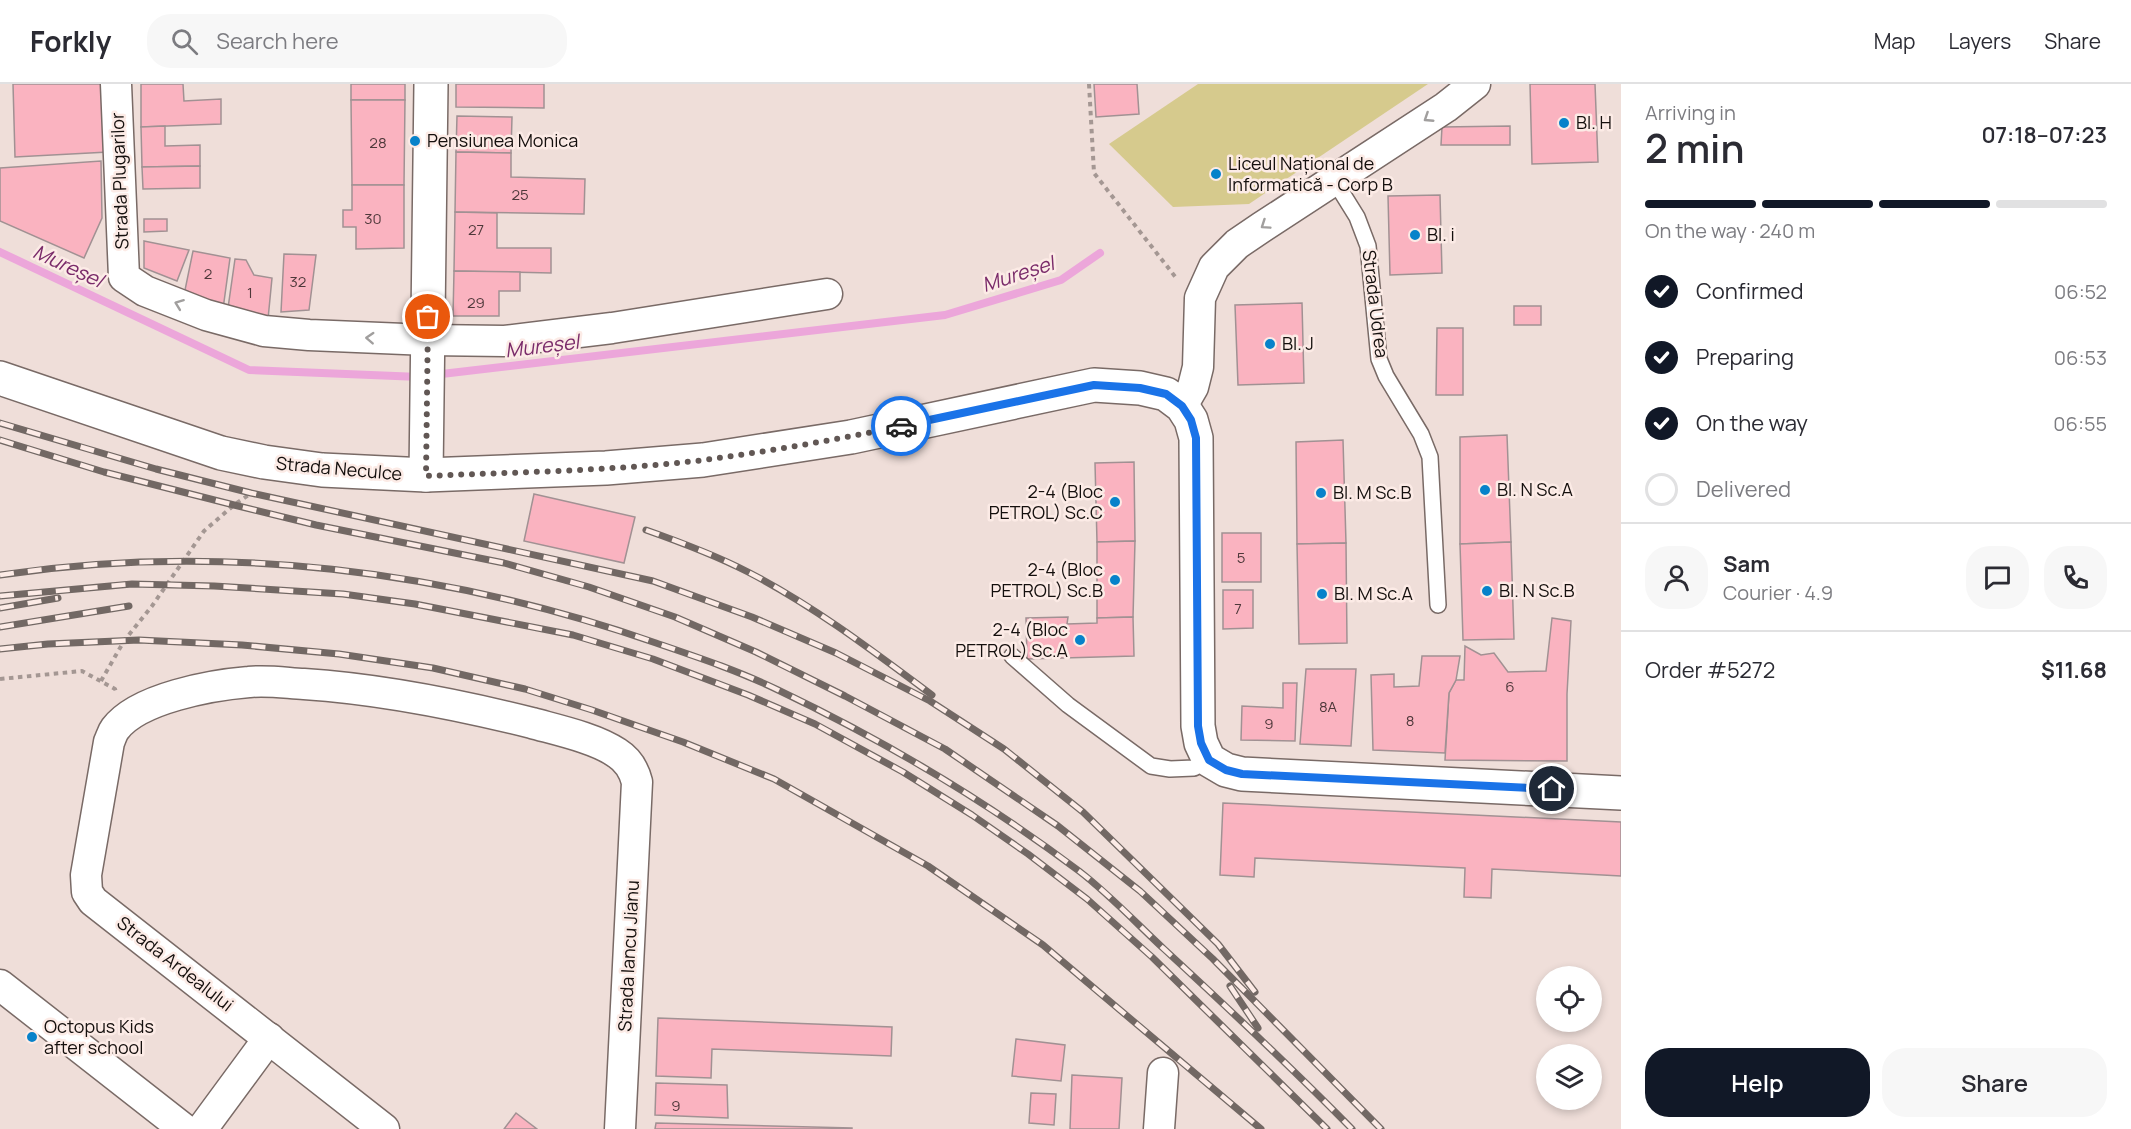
<!DOCTYPE html>
<meta charset="utf-8">
<style>
:root{--surface:#fff;--page:#f7f7f7;--text:#2b2b33;--muted:#7c7c81;--line:#e1e1e2;--accent:#111827}
body{margin:0;font-family:Manrope,sans-serif;background:var(--page);color:var(--text);height:100vh;display:flex;flex-direction:column;font-size:22px;white-space:nowrap}
*{box-sizing:border-box;margin:0}
p{font-size:20px;color:var(--muted)}
.icon{flex:none;width:33px;height:33px;fill:none;stroke:currentColor;stroke-width:2;stroke-linecap:round;stroke-linejoin:round}
.map{position:relative;flex:1;overflow:hidden}
.drawer{display:flex;flex-direction:column;background:var(--surface);width:510px}
.drawer>*{flex:none}
.buttons{position:absolute;left:1536px;top:882px;display:grid;gap:12px}
.buttons a{display:grid;place-items:center;width:66px;height:66px;border-radius:50%;background:var(--surface);box-shadow:0 3px 9px #0003;font-size:30px}
.pin{position:absolute;display:grid;place-items:center;width:51px;height:51px;color:#fff;margin:-26px;border:3px solid #fff;border-radius:50%;box-shadow:0 2px 6px #0007}
.courier{position:absolute;display:grid;place-items:center;width:60px;height:60px;margin:-30px;border:4px solid #1a73e8;border-radius:50%;background:#fff;color:#222;box-shadow:0 2px 8px #0007}
.head em{font-style:normal;font-weight:600}
.head div{display:flex;flex-direction:column-reverse}
.head{display:flex;align-items:center;justify-content:space-between;height:102px;padding:0 24px}
h1{font-size:39px;font-weight:600;line-height:45px}
.bar{display:grid;grid-template-columns:repeat(4,1fr);gap:9px 6px;align-content:center;height:72px;padding:0 24px}
.bar i{height:8px;border-radius:4px;background:var(--line)}
.bar .current{background:var(--accent)}
.bar p{grid-column:span 4}
.line{display:flex;align-items:center;gap:15px;padding:0 24px;border-top:2px solid var(--line)}
.line div{flex:1}
.round{display:grid;place-items:center;flex:none;width:63px;height:63px;border-radius:24px;background:var(--page)}
ol{padding:0 24px;list-style:none}
li{display:flex;align-items:center;gap:18px;height:66px}
li p{margin-inline-start:auto}
li .icon{padding:6px;border-radius:50%;background:var(--accent);color:#fff;stroke-width:4}
li:last-child{color:var(--muted)}
li i{width:33px;height:33px;border:3px solid var(--line);border-radius:50%}
.cta{display:flex;gap:12px;margin-top:auto;padding:12px 24px}
.cta a{flex:1;height:69px;border-radius:24px;background:var(--accent);color:#fff;font-size:24px;font-weight:600;line-height:69px;text-align:center}
.cta a+a{background:var(--page);color:var(--text)}
header{display:flex;align-items:center;gap:36px;box-sizing:border-box;height:84px;padding:0 30px;background:var(--surface);border-bottom:2px solid var(--line)}
header strong{font-size:28px}
nav{display:flex;gap:33px;margin-inline-start:auto;font-size:21px}
.search{width:420px;height:54px;background:var(--page);display:flex;align-items:center;gap:15px;box-sizing:border-box;padding:0 21px;border-radius:24px;color:var(--muted);font-size:22px}
main{display:flex;flex:1;min-height:0}
.map>svg:first-child{display:block}
.green{fill:#d6ca8d}
.lines{fill:none;stroke-linecap:round;stroke-linejoin:round}
.stream{stroke:#eca6da;stroke-width:8}
.building{fill:#fab3c0;stroke:#a19193;stroke-width:1.5}
.service-casing{stroke:#796a66;stroke-width:18}
.minor-casing{stroke:#796a66;stroke-width:33}
.tertiary-casing{stroke:#796a66;stroke-width:36}
.path{stroke:#a49793;stroke-width:4;stroke-dasharray:4.5 4.5;stroke-linecap:butt}
.service{stroke:#fff;stroke-width:15}
.minor{stroke:#fff;stroke-width:30}
.tertiary{stroke:#fff;stroke-width:33}
.rail-casing{stroke:#726864;stroke-width:7}
.rail{stroke:#fcebe6;stroke-width:4.5;stroke-dasharray:14;stroke-linecap:butt}
.oneway{stroke:#a19f9e}
.done{stroke:#615754;stroke-width:6;stroke-dasharray:0 10.8}
.route{stroke:#1a73e8;stroke-width:8}
.poi-dot{fill:#0782ca;stroke:#fcebe6;stroke-width:2}
.labels{text-anchor:middle;stroke-width:5;stroke-linejoin:round;paint-order:stroke}
.number-label{font-size:15px;fill:#4e383a}
.poi-label{font-size:18px;fill:#140f0d;stroke:#fcebe6;text-anchor:start}
.street-label{font-size:18px;fill:#140f0d;stroke:#fcebe6}
.water-label{font-size:20px;font-style:italic;fill:#7a2b6a;stroke:#fcebe6}
</style>
<header>
<strong>Forkly</strong>
<div class="search"><svg class="icon" aria-label="search" viewBox="0 0 24 24"><circle cx="10" cy="10" r="6"/><path d="M15 15l6 6"/></svg>Search here</div>
<nav><a>Map</a><a>Layers</a><a>Share</a></nav>
</header>
<main>
<div class="map">
<svg width="1621" height="1045" viewBox="0 0 1621 1045">
<rect width="100%" height="100%" fill="#efded9"/>
<path class="green" d="M1198 0H1428L1249 120 1173 123 1109 60Z"/>
<g class="lines">
<g class="stream">
<path d="M0 168 249 286 420 293"/>
<path d="M433 291 945 231 1061 196 1100 169"/>
</g>
</g>
<g class="building">
<path d="M13 0H105L108 68 15 73Z"/>
<path d="M141 0H183L184 17 221 15V40L141 43Z"/>
<rect x="351" y="0" width="54" height="16"/>
<path d="M456 0H544V24L456 23Z"/>
<path d="M1094 0H1137L1139 30 1096 33Z"/>
<path d="M1530 0H1595L1598 78 1532 80Z"/>
<path d="M351 16H405L404 101H352Z"/>
<path d="M457 32 512 33 511 69 456 68Z"/>
<path d="M165 42V62L200 61V82L142 83 141 43Z"/>
<path d="M1510 42V61H1441L1442 43Z"/>
<path d="M456 68 511 69V93L585 95 584 130 455 128Z"/>
<path d="M101 77 102 134 84 174 0 137V84Z"/>
<path d="M200 82V104L143 105 142 83Z"/>
<path d="M352 101H404V164L356 165V143H343V126H352Z"/>
<path d="M1440 111 1442 189 1390 191 1388 112Z"/>
<path d="M455 128 497 129V164H551V189L454 187Z"/>
<path d="M144 135H167V147L144 148Z"/>
<path d="M144 157 189 166 177 197 144 184Z"/>
<path d="M193 167 230 174 223 225 185 206Z"/>
<path d="M284 170 316 171 309 226 281 228Z"/>
<path d="M235 175 246 176 254 191 272 194 268 235 228 224Z"/>
<path d="M454 187 520 188V207H499V232H453Z"/>
<path d="M1302 219 1304 299 1238 301 1235 221Z"/>
<rect x="1514" y="222" width="27" height="19"/>
<path d="M1437 244H1463V311H1436Z"/>
<path d="M1507 351 1511 458 1460 460V353Z"/>
<path d="M1343 356 1346 459 1297 460 1296 358Z"/>
<path d="M1134 378 1135 457 1097 458 1095 379Z"/>
<path d="M534 410 635 433 624 479 524 457Z"/>
<rect x="1222" y="449" width="39" height="49"/>
<path d="M1135 457 1133 533 1097 534V458Z"/>
<path d="M1511 458 1514 555 1463 556 1460 460Z"/>
<path d="M1346 459 1347 559 1299 560 1297 460Z"/>
<path d="M1223 506H1253V544L1223 545Z"/>
<path d="M1068 533 1067 540 1097 539V534L1133 533 1134 572 1027 575 1026 534Z"/>
<path d="M1552 534 1571 537 1567 610V677L1445 676 1449 609 1456 596H1464L1465 562 1481 571 1494 569 1508 588 1546 587Z"/>
<path d="M1422 572H1460L1456 596 1449 609 1445 669 1373 666 1371 591 1394 590V603L1419 602Z"/>
<path d="M1306 585H1356L1351 662 1300 660Z"/>
<path d="M1283 599H1297L1295 657 1241 656 1242 622 1283 624Z"/>
<path d="M1223 719 1621 738V792L1492 785 1491 814 1464 813 1465 784 1255 774 1254 793 1220 791Z"/>
<path d="M658 934 892 943 891 972 712 965 711 994 656 992Z"/>
<path d="M1016 955 1065 961 1061 997 1012 992Z"/>
<path d="M1072 991 1122 994 1119 1045H1070Z"/>
<path d="M656 999 727 1001 728 1034 655 1031Z"/>
<path d="M1031 1009 1056 1010 1054 1041 1029 1039Z"/>
<path d="M516 1029 537 1045H504Z"/>
<path d="M656 1039 852 1044V1045H655Z"/>
</g>
<g class="lines">
<defs>
<g id="service">
<path d="M1334 96 1357 133 1368 162 1379 275 1386 292 1421 350 1430 373 1438 521"/>
<path d="M1012 572 1068 621 1151 682 1170 685 1194 684 1209 676"/>
</g>
<g id="minor">
<path d="M116 0 124 193 145 207 206 231 264 247 309 251 428 256 505 257 612 244 827 210"/>
<path d="M1182 322 1193 303 1198 283 1200 214 1214 183 1237 160 1262 143 1446 23 1475 0"/>
<path d="M0 901 184 1045"/>
<path d="M202 1045 269 954"/>
<path d="M384 1045 93 817 87 808 86 791 109 658C111 654 112 649 115 645 138 614 212 601 249 598 267 596 286 599 304 600 381 605 456 620 532 639 557 646 595 654 617 669 628 676 634 686 637 698L620 1045"/>
<path d="M1159 1045 1163 989"/>
</g>
<g id="tertiary">
<path d="M0 294 221 369 264 378 322 386 426 391 606 384 703 376 851 353 1094 301 1140 304 1166 310 1182 322 1191 336 1196 354 1198 642 1201 659 1209 676 1226 686 1242 690 1621 709"/>
<path d="M426 391 431 0"/>
</g>
</defs>
<use href="#service" class="service-casing"/>
<use href="#minor" class="minor-casing"/>
<use href="#tertiary" class="tertiary-casing"/>
<g class="path">
<path d="M1089 0 1094 89 1177 195"/>
<path d="M0 595 82 587 115 605 116 608"/>
<path d="M101 597 124 557 152 522 204 447 234 421 253 408"/>
</g>
<use href="#service" class="service"/>
<use href="#minor" class="minor"/>
<use href="#tertiary" class="tertiary"/>
<defs>
<g id="rail">
<path d="M0 339 156 385 251 409 653 497 752 533 836 569 930 617 1004 665 1083 728 1218 860 1255 908"/>
<path d="M0 356 104 388 234 421 316 441 504 479 589 503 675 533 756 568 845 612 945 665 1058 742 1140 807 1213 875 1381 1045"/>
<path d="M646 446C680 458 715 471 748 488 814 522 873 567 932 611"/>
<path d="M0 491C221 458 446 486 656 559 697 573 739 587 778 606 883 656 986 717 1079 787 1109 810 1136 839 1164 865 1228 924 1291 983 1352 1045"/>
<path d="M0 512 132 500 214 502 343 510 415 520 573 551 653 575 748 611 815 640 903 688 972 731 1028 770 1087 815 1152 873 1327 1045"/>
<path d="M0 524 58 514"/>
<path d="M0 543 129 522"/>
<path d="M0 565 48 560 139 556 242 561 339 570 433 584 525 605 592 626 683 658 774 695 928 782 1043 861 1261 1045"/>
<path d="M1230 902 1258 944"/>
</g>
</defs>
<use href="#rail" class="rail-casing"/>
<use href="#rail" class="rail"/>
</g>
<defs><path id="oneway-chevron" d="M-2-3.5L2.5 0L-2 3.5" fill="none" stroke-width="1.6" stroke-linecap="round" stroke-linejoin="round" transform="scale(1.5)"/></defs>
<g class="oneway">
<use href="#oneway-chevron" transform="translate(1428 34) rotate(147)"/>
<use href="#oneway-chevron" transform="translate(1265 141) rotate(146)"/>
<use href="#oneway-chevron" transform="translate(179 220) rotate(-159)"/>
<use href="#oneway-chevron" transform="translate(370 254) rotate(-177)"/>
</g>
<g class="lines">
<path class="done" d="M428 233 426 392C518 388 612 387 704 376 770 367 836 356 901 342"/>
<path class="route" d="M901 342 1094 301 1140 304 1166 310 1182 322 1191 336 1196 354 1198 642 1201 659 1209 676 1226 686 1242 690 1552 705"/>
</g>
<g class="poi-dot">
<circle cx="1564" cy="39" r="6"/>
<circle cx="415" cy="57" r="6"/>
<circle cx="1216" cy="90" r="6"/>
<circle cx="1415" cy="151" r="6"/>
<circle cx="1270" cy="260" r="6"/>
<circle cx="1485" cy="406" r="6"/>
<circle cx="1321" cy="409" r="6"/>
<circle cx="1115" cy="418" r="6"/>
<circle cx="1115" cy="496" r="6"/>
<circle cx="1487" cy="507" r="6"/>
<circle cx="1322" cy="510" r="6"/>
<circle cx="1080" cy="556" r="6"/>
<circle cx="32" cy="953" r="6"/>
</g>
<g class="labels">
<g class="number-label">
<text x="378" y="64">28</text>
<text x="520" y="116">25</text>
<text x="373" y="140">30</text>
<text x="476" y="151">27</text>
<text x="208" y="195">2</text>
<text x="298" y="203">32</text>
<text x="250" y="214">1</text>
<text x="476" y="224">29</text>
<text x="1241" y="479">5</text>
<text x="1238" y="530">7</text>
<text x="1510" y="608">6</text>
<text x="1328" y="628">8A</text>
<text x="1410" y="642">8</text>
<text x="1269" y="645">9</text>
<text x="676" y="1027">9</text>
</g>
<g class="poi-label">
<text x="1576" y="45">Bl. H</text>
<text x="427" y="63">Pensiunea Monica</text>
<text x="1228" y="86">Liceul Național de<tspan x="1228" dy="21">Informatică - Corp B</tspan></text>
<text x="1427" y="157">Bl. i</text>
<text x="1282" y="266">Bl. J</text>
<text x="1497" y="412">Bl. N Sc.A</text>
<text x="1103" y="414" text-anchor="end">2-4 (Bloc<tspan x="1103" dy="21">PETROL) Sc.C</tspan></text>
<text x="1333" y="415">Bl. M Sc.B</text>
<text x="1103" y="492" text-anchor="end">2-4 (Bloc<tspan x="1103" dy="21">PETROL) Sc.B</tspan></text>
<text x="1499" y="513">Bl. N Sc.B</text>
<text x="1334" y="516">Bl. M Sc.A</text>
<text x="1068" y="552" text-anchor="end">2-4 (Bloc<tspan x="1068" dy="21">PETROL) Sc.A</tspan></text>
<text x="44" y="949">Octopus Kids<tspan x="44" dy="21">after school</tspan></text>
</g>
<g class="street-label">
<text transform="translate(120 97) rotate(-92)" y="6">Strada Plugarilor</text>
<text transform="translate(1375 220) rotate(83)" y="6">Strada Udrea</text>
<text transform="translate(339 385) rotate(5)" y="6">Strada Neculce</text>
<text transform="translate(629 872) rotate(-87)" y="6">Strada Iancu Jianu</text>
<text transform="translate(175 880) rotate(38)" y="6">Strada Ardealului</text>
</g>
<g class="water-label">
<text transform="translate(68 182) rotate(25)" y="7">Mureșel</text>
<text transform="translate(1018 190) rotate(-18)" y="7">Mureșel</text>
<text transform="translate(542 262) rotate(-7)" y="7">Mureșel</text>
</g>
</g>
</svg>
<div class="buttons">
<a><svg class="icon" aria-label="locate" viewBox="0 0 24 24"><circle cx="12" cy="12" r="6"/><path d="M12 2v4M12 18v4M2 12h4M18 12h4"/></svg></a>
<a><svg class="icon" aria-label="layers" viewBox="0 0 24 24"><path d="M12 4l9 5-9 5-9-5zM3 14l9 5 9-5"/></svg></a>
</div>
<div class="pin" style="left:428px;top:233px;background:#ea580c"><svg class="icon" aria-label="bag" viewBox="0 0 24 24"><path d="M5 8h14l-1 12H6zM9 8a3 3 0 0 1 6 0"/></svg></div>
<div class="pin" style="left:1552px;top:705px;background:#1f2937"><svg class="icon" aria-label="home" viewBox="0 0 24 24"><path d="M3 11l9-7 9 7M6 9v11h12V9"/></svg></div>
<div class="courier" style="left:901px;top:342px"><svg class="icon" aria-label="car" viewBox="0 0 24 24"><path d="M5 17H2v-5l4-1 3-4h7l3 4 3 1v5h-3M9 17h6M6 11h13"/><circle cx="7" cy="17" r="2"/><circle cx="17" cy="17" r="2"/></svg></div>
</div>
<section class="drawer">
<div class="head"><div><h1>2 min</h1><p>Arriving in</p></div><em>07:18–07:23</em></div>
<div class="bar"><i class="current"></i><i class="current"></i><i class="current"></i><i></i><p>On the way · 240 m</p></div>
<ol>
<li><svg class="icon" aria-label="check" viewBox="0 0 24 24"><path d="M5 12l5 5 9-10"/></svg>Confirmed<p>06:52</p></li>
<li><svg class="icon" aria-label="check" viewBox="0 0 24 24"><path d="M5 12l5 5 9-10"/></svg>Preparing<p>06:53</p></li>
<li><svg class="icon" aria-label="check" viewBox="0 0 24 24"><path d="M5 12l5 5 9-10"/></svg>On the way<p>06:55</p></li>
<li><i></i>Delivered</li>
</ol>
<div class="line" style="height:108px"><a class="round"><svg class="icon" aria-label="person" viewBox="0 0 24 24"><circle cx="12" cy="8" r="4"/><path d="M4 21q1-7 8-7t8 7"/></svg></a><div><b>Sam</b><p>Courier · 4.9</p></div><a class="round"><svg class="icon" aria-label="chat" viewBox="0 0 24 24"><path d="M4 5h16v11H9l-5 4z"/></svg></a><a class="round"><svg class="icon" aria-label="phone" viewBox="0 0 24 24"><path d="M5 4h4l2 5-3 2q2 4 5 5l2-3 5 2v4C11 20 4 13 5 4z"/></svg></a></div>
<div class="line" style="height:78px"><div>Order #5272</div><b>$11.68</b></div>
<div class="cta"><a>Help</a><a>Share</a></div>
</section>
</main>
